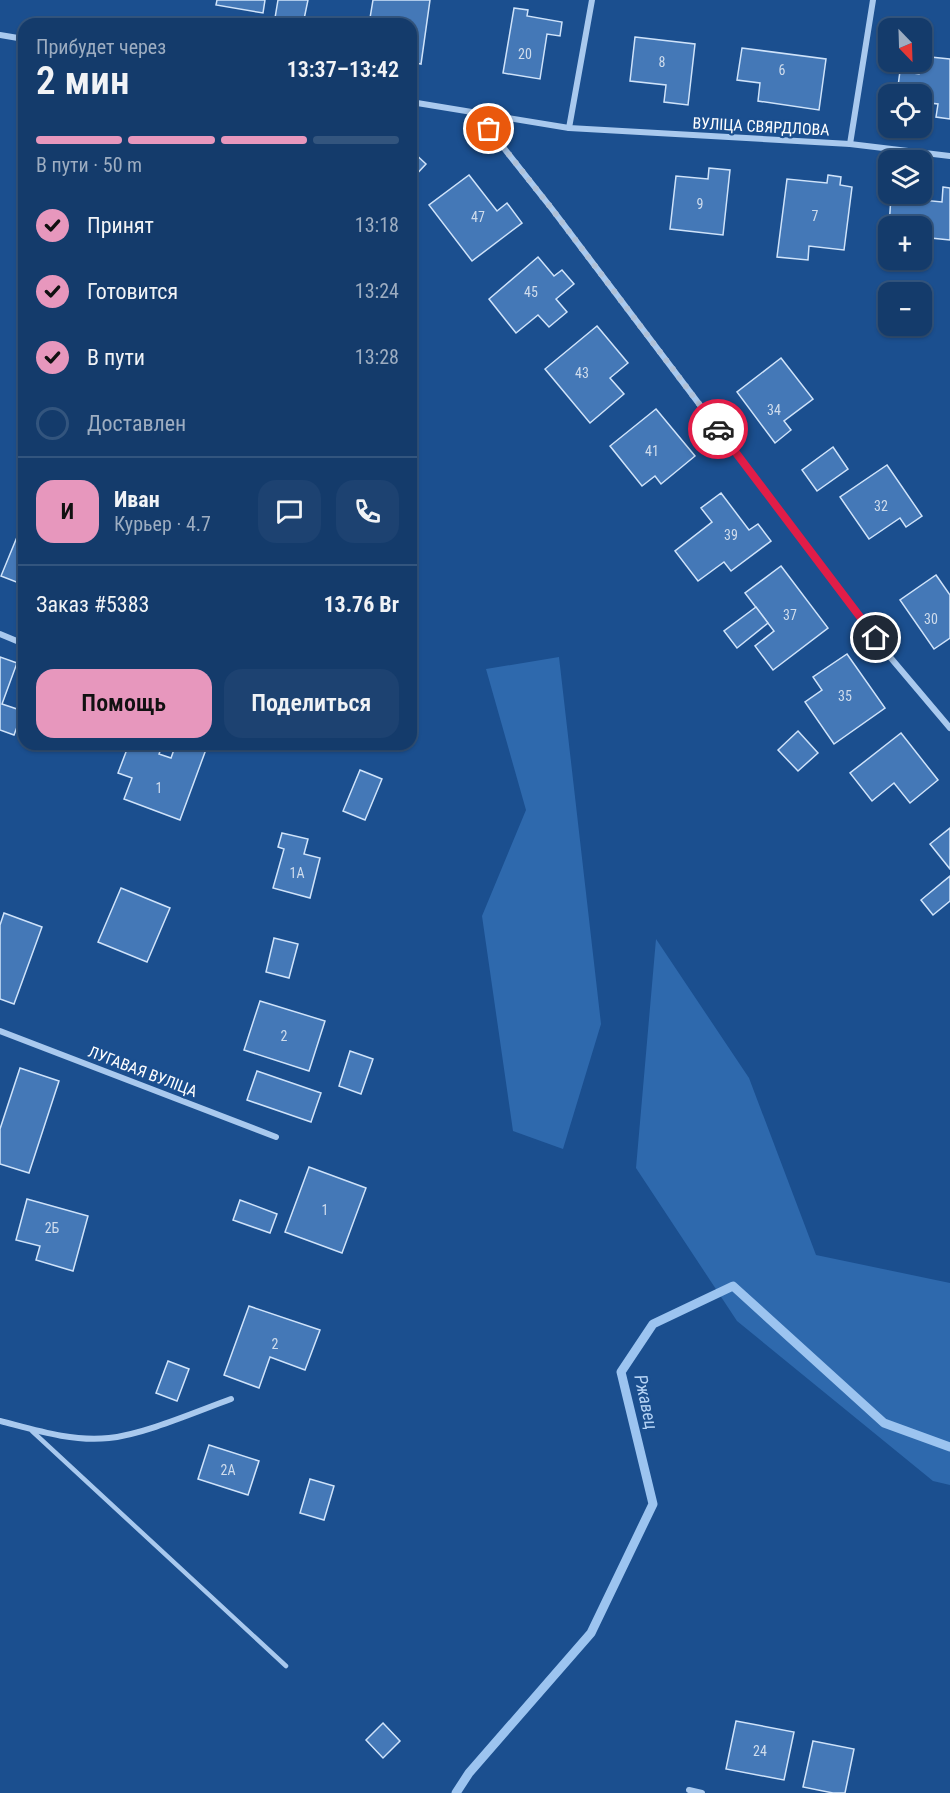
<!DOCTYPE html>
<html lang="ru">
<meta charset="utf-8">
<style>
:root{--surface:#143b6b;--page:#1d4271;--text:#f1f3f6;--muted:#9dadc1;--line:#33557e;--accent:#e797bd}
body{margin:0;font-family:"Roboto Condensed",sans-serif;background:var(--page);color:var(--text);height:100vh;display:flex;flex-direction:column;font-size:22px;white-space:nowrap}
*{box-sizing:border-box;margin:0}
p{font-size:20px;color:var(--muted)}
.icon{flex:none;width:33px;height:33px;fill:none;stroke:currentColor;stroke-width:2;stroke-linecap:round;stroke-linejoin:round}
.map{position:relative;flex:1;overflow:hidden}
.panel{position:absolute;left:18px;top:18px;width:399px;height:732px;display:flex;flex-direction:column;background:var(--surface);border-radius:18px;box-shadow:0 2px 4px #0004,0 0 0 2px var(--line)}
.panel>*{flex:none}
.needle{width:39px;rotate:157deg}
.buttons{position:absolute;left:878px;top:18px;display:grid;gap:12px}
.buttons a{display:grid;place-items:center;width:54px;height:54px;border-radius:12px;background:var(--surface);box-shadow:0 2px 4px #0004,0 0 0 2px var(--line);font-size:30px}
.pin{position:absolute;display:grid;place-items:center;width:51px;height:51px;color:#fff;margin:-26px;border:3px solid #fff;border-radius:50%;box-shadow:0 2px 6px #0007}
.courier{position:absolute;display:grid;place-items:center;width:60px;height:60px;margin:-30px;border:4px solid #e11d48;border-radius:50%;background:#fff;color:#222;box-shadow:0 2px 8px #0007}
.summary em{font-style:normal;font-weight:600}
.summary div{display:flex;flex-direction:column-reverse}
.summary{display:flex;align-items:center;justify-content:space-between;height:102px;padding:0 18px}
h1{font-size:39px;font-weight:600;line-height:45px}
.bar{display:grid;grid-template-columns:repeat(4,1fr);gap:9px 6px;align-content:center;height:72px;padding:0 18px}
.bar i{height:8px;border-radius:4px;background:var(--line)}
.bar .selected{background:var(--accent)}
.bar p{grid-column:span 4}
.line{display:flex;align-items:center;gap:15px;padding:0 18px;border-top:2px solid var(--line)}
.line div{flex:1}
.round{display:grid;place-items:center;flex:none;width:63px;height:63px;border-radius:18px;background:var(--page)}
ol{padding:0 18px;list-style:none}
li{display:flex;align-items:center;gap:18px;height:66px}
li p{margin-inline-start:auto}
li .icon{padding:6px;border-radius:50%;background:var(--accent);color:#111;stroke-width:4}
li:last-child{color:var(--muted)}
li i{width:33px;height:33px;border:3px solid var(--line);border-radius:50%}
.action{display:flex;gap:12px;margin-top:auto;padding:12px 18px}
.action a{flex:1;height:69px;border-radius:18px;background:var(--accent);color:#111;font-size:24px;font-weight:600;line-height:69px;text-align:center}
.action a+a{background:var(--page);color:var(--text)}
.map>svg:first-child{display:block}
.green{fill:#2e69ad}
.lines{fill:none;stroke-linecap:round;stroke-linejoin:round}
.stream{stroke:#9cc4f0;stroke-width:9}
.building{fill:#4478b7;stroke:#cfe3fa;stroke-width:1.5}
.service{stroke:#a9c9ee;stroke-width:4.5}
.minor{stroke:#a9c9ee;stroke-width:6}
.done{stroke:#afc1d8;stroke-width:6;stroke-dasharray:0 10.8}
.route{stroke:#e11d48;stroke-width:8}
.labels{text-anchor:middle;stroke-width:4.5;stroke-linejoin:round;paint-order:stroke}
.number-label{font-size:14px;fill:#d0dded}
.street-label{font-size:16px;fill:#fff;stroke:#1b4f8f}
.water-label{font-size:18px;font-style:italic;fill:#b5d3f5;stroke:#1b4f8f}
</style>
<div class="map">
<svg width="950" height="1793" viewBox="0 0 950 1793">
<rect width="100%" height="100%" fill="#1b4f8f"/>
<g class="green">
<path d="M559 657 601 1024 563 1149 513 1131 482 916 526 810 486 669Z"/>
<path d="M656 939 749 1078 816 1255 950 1283V1485L933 1481 737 1321 636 1168Z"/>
</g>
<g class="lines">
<path class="stream" d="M456 1793 469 1773 591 1633 653 1504 621 1372 653 1324 733 1286 884 1423 950 1447"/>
</g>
<g class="building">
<path d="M217 0H265L263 13 216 5Z"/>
<path d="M278 0H308L303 24H274Z"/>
<path d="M373 0H430L421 64 411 62V24H369Z"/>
<path d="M514 8 528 10 527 16 562 22 560 36 547 34 540 79 503 73Z"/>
<path d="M635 37 695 44 688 105 664 102 666 85 630 81Z"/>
<path d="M742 48 826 59 819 110 758 101 760 83 737 80Z"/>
<path d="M921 56 950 59V119L936 117 938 104 921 102V94H897L900 71 919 74Z"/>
<path d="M411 150 426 164 411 180Z"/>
<path d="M709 168 730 170 723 235 670 229 676 176 708 179Z"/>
<path d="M469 175 497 211 507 203 522 223 472 261 429 205Z"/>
<path d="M828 175 841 177 840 185 852 187 844 250 809 246 808 260 777 257 787 179 827 183Z"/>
<path d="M943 187 950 188V240L921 237V226H889L891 197 942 202Z"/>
<path d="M888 232V260H917L916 269 885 266Z"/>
<path d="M538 257 554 276 562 270 574 284 556 299 567 312 549 327 538 315 516 333 489 299Z"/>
<path d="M597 326 628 363 610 378 624 394 590 423 545 369Z"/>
<path d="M781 358 813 399 784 421 791 430 775 443 737 392Z"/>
<path d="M656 409 695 456 661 484 655 476 642 486 610 446Z"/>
<path d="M833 447 848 469 817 491 802 470Z"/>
<path d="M887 465 922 516 906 527 900 518 869 539 840 497Z"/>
<path d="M721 493 749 530 758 524 771 541 731 571 724 562 698 581 675 551 712 522 701 508Z"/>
<path d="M24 520V585L1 576Z"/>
<path d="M781 566 828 628 773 670 755 646 774 631 745 593Z"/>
<path d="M936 575 950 595V638L934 649 900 600Z"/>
<path d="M756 607 768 623 737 648 724 631Z"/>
<path d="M847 654 885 708 834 744 805 702 822 690 813 677Z"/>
<path d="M0 657 17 663 2 704 23 711 14 735 0 730Z"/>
<path d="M798 731 818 753 798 771 778 750Z"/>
<path d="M901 733 938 780 910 803 894 783 872 801 850 773Z"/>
<path d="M129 744H163L159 754 171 758 176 744H208L180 820 124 799 132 778 118 773Z"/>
<path d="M360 770 382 779 365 820 343 811Z"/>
<path d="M950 828V869L930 844Z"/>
<path d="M282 833 308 839 304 854 320 858 310 898 273 888 284 849 278 847Z"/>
<path d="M950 876V901L933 915 921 900Z"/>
<path d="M121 888 170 908 147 962 98 942Z"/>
<path d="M4 913 42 927 14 1004 0 999V925Z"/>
<path d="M274 938 298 944 289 978 266 972Z"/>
<path d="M260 1001 325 1021 309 1071 244 1050Z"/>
<path d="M350 1051 373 1059 361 1094 339 1086Z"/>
<path d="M20 1068 59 1081 29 1173 0 1164V1129Z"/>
<path d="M257 1071 321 1093 311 1122 247 1100Z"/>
<path d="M309 1167 366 1188 342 1253 285 1232Z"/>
<path d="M27 1199 88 1216 73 1271 36 1260 40 1246 16 1240Z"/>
<path d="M240 1200 277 1214 270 1233 233 1220Z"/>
<path d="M249 1306 320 1330 305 1370 270 1357 259 1388 224 1375Z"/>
<path d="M168 1361 189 1369 177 1401 156 1393Z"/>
<path d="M209 1445 259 1461 248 1495 198 1479Z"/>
<path d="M310 1479 334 1486 324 1520 300 1513Z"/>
<path d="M736 1721 794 1732 784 1780 726 1769Z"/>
<path d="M383 1723 400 1741 383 1758 366 1740Z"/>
<path d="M813 1741 854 1749 845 1793H833L803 1787Z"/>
</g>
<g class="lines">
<path class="service" d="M32 1431 286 1666"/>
<g class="minor">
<path d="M0 35 24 39"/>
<path d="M411 102 569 128 850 144 950 156"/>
<path d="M476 113 552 209 890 657 950 728"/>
<path d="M569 128 592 0"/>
<path d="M850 144 873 0"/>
<path d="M0 634 24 644"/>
<path d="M264 744 270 746"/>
<path d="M0 1031 276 1137"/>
<path d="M0 1421C35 1430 72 1442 109 1438 145 1434 195 1412 231 1399"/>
<path d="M689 1790 702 1793"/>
</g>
</g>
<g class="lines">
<path class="done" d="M489 129 552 209 718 429"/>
<path class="route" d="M718 429 876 638"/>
</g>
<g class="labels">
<g class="number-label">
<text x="525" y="59">20</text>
<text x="662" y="67">8</text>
<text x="782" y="75">6</text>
<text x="700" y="209">9</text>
<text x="815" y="221">7</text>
<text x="478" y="222">47</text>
<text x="531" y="297">45</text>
<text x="582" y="378">43</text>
<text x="774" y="415">34</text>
<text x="652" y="456">41</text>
<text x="881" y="511">32</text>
<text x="731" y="540">39</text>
<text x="790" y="620">37</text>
<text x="931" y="624">30</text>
<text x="845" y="701">35</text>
<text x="159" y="793">1</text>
<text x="297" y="878">1А</text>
<text x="284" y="1041">2</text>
<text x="325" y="1215">1</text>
<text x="52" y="1233">2Б</text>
<text x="275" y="1349">2</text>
<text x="228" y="1475">2А</text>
<text x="760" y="1756">24</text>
</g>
<g class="street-label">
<text transform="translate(761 126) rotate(3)" y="6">ВУЛІЦА СВЯРДЛОВА</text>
<text transform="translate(143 1071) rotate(21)" y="6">ЛУГАВАЯ ВУЛІЦА</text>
</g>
<g class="water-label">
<text transform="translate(646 1402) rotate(78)" y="6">Ржавец</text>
</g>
</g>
</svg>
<div class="buttons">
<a><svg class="needle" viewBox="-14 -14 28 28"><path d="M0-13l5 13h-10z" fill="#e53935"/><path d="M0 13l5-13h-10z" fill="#9dadc1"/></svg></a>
<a><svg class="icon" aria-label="locate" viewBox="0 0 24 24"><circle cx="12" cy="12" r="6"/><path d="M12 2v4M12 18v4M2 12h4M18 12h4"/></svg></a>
<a><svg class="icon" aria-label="layers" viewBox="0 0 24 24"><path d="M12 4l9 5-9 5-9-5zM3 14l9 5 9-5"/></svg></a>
<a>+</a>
<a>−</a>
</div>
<div class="pin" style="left:489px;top:129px;background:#ea580c"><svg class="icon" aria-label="bag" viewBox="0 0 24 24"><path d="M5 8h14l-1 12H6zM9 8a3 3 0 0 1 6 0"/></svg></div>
<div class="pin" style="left:876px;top:638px;background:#1f2937"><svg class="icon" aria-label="home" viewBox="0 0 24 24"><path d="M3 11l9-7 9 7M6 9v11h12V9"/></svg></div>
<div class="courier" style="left:718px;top:429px"><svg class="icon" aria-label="car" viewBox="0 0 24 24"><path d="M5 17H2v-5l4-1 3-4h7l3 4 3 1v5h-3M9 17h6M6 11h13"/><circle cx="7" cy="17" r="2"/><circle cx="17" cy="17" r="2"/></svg></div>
<section class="panel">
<div class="summary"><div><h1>2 мин</h1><p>Прибудет через</p></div><em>13:37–13:42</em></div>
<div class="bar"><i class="selected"></i><i class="selected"></i><i class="selected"></i><i></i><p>В пути · 50 m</p></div>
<ol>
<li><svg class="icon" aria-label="check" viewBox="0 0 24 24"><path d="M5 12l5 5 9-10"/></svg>Принят<p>13:18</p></li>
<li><svg class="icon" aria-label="check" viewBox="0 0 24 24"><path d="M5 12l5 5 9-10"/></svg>Готовится<p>13:24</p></li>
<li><svg class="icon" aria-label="check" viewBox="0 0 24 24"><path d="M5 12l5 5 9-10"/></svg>В пути<p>13:28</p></li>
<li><i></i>Доставлен</li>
</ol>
<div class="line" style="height:108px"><b class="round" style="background:var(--accent);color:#111">И</b><div><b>Иван</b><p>Курьер · 4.7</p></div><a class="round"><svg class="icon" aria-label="chat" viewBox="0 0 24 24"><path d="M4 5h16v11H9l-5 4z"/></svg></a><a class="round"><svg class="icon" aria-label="phone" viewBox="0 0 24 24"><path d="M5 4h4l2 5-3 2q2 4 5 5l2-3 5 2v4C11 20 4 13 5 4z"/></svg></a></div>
<div class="line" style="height:78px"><div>Заказ #5383</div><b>13.76 Br</b></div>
<div class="action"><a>Помощь</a><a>Поделиться</a></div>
</section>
</div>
